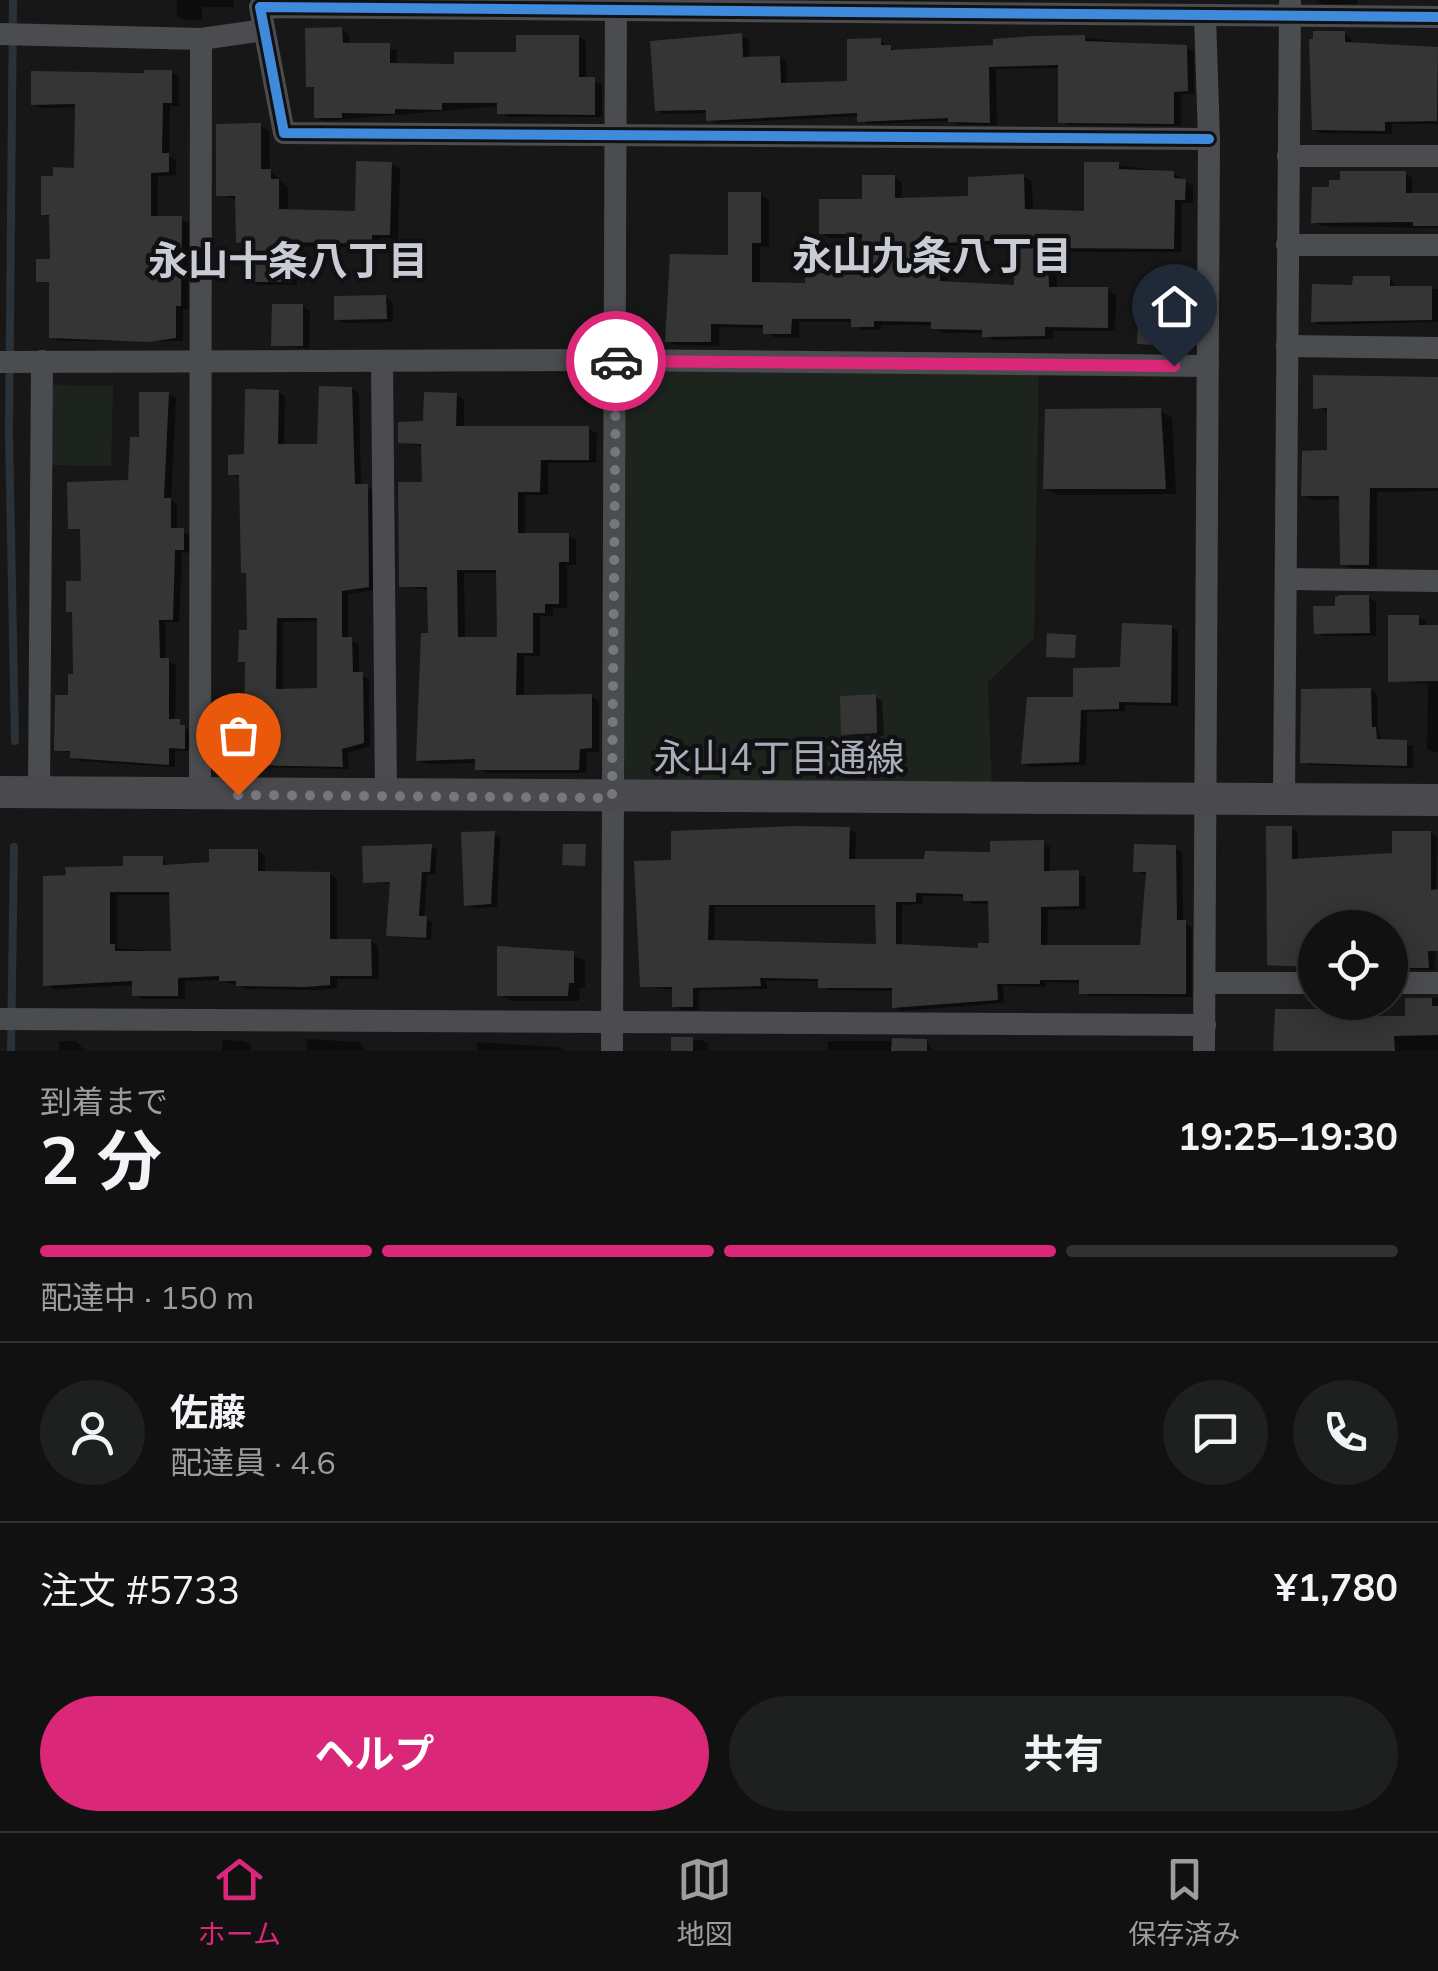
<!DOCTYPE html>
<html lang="ja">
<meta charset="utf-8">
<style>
:root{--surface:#111;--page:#1e1f1f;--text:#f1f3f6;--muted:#9c9d9f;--line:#303131;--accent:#db2777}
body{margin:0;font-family:Mulish,"Noto Sans JP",sans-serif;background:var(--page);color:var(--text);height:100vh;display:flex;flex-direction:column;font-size:38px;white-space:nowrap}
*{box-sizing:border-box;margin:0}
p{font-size:32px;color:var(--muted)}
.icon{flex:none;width:55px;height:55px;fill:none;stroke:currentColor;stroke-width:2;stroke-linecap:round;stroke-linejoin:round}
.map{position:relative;height:1051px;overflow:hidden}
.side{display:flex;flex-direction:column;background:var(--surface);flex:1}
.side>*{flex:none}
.buttons{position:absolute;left:1298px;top:910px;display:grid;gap:20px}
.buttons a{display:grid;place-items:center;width:110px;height:110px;border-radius:50%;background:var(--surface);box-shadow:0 5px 25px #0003,0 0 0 2px var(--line);font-size:50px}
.pin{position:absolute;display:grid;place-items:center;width:85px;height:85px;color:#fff;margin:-102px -42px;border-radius:50% 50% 50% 0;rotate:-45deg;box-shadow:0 0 10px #0007}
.pin .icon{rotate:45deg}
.courier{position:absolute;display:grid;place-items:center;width:100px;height:100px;margin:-50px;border:8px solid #db2777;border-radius:50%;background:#fff;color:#222;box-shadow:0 2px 12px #0007}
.overview em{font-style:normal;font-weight:700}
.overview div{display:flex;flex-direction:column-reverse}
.overview{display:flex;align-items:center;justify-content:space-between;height:170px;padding:0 40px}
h1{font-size:65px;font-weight:700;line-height:75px}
.bar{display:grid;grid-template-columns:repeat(4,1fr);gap:15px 10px;align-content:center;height:120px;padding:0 40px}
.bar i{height:12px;border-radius:8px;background:var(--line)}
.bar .selected{background:var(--accent)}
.bar p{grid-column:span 4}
.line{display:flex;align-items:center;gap:25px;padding:0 40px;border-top:2px solid var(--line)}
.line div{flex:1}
.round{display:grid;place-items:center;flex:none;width:105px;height:105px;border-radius:52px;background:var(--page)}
.cta{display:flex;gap:20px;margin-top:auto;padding:20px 40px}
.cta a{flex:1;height:115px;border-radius:60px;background:var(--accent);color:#fff;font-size:40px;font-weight:700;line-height:115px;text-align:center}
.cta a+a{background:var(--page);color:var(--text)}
.dock{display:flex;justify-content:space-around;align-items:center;height:140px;border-top:2px solid var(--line);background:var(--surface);font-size:28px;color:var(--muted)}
.dock a{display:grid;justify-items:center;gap:5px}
.dock .selected{color:var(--accent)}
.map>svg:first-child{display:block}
.green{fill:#1d241e}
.shadow{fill:#0007;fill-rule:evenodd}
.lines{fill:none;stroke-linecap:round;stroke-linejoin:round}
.stream{stroke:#2a3239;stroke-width:8}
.building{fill:#353536;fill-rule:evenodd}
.street{stroke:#4b4c50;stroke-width:22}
.secondary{stroke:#4a4a4e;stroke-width:32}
.cycleway-casing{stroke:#111113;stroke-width:16}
.cycleway{stroke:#408adc;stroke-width:10}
.done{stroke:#757880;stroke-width:10;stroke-dasharray:0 18}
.route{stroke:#db2777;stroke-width:12}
.labels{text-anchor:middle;stroke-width:9;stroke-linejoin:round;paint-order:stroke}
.street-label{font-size:38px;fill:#a8adb8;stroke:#111113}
.neighbourhood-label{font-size:40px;font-weight:bold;fill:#c9ccd4;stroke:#111113}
</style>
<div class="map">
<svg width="1438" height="1051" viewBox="0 0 1438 1051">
<rect width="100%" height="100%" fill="#171717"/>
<g class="green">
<path d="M613 360 1039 366 1034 638 988 682 992 797 613 798Z"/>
<path d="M53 385 113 386 111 466 52 465Z"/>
</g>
<g class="shadow">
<path d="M177 0H234V7H202V20H183L177 16Z"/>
<path d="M1316 0H1357V4H1322Z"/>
<path d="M342 30 349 34V46L397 50V65L456 66 579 37 586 41V80L602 84V117H507L500 112V106L324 121 317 117V90L308 85Z"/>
<path d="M1344 34 1351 38 1352 45 1392 44 1399 50 1438 51V124H1392V134L1321 133 1314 129Z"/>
<path d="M741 36 749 40V59L780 58 787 62V85L850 83 880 41 898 52 1084 38 1187 48 1194 52V94H1181V126L1068 125 1061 121V68L996 69 997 125H958L950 121 867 124 860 116 716 123 709 119 708 113 664 114 657 110Z"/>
<path d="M172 72 179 77V106H170L169 156 176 160V175L158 176 157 218 189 222 188 309H183V341H59L52 337V284L39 280 52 262 51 218 43 213 77 170 78 107 41 108 33 103V73Z"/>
<path d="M260 126 269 131 270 171 288 187V212L357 213 391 164 400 169 398 239 381 238V248L298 246 297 285H259L250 280V247L239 241 238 200 218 194Z"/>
<path d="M1118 165 1173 173 1193 186V203H1182L1181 252H1056L1057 290H1108L1116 295 1115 331H1053V339L993 340 985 333H942L934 325H881V330H862L853 322H799V338L773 337 765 328 719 327V346L676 345 668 341 731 258 761 195 769 200V246L760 247V285H807L864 276V238H829L821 233 894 178 902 182V200L971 199 1023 176 1032 181 1033 212 1086 214ZM1016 244 1017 287 948 283 947 246Z"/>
<path d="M1405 174 1412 178V195H1438V228L1321 226 1314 221Z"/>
<path d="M1390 279 1397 289H1438V322L1320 325 1313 321 1355 288Z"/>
<path d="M1191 291 1197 294 1196 334H1176L1175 348 1140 343Z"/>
<path d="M386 298 393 302V322L344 323 337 318Z"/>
<path d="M302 306 310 311 309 349 274 345Z"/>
<path d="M1438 381V491L1377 492V568H1351L1343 563 1342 499 1312 500 1304 495 1330 453 1329 412 1316 407Z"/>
<path d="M352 389 359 393 361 486 374 490 375 590 348 594V640L359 644V675L369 679 370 746 348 753 349 769 251 767 245 764V752L218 749 246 727 247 664 241 661 250 633 241 478 231 474 247 456 278 392 285 396 284 447H320ZM320 621V691H283V622Z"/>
<path d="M169 394 176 398 171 500 177 504V531L190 535V553L182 552 179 622H165L166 661 176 665 175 722 191 731V751H175V767L79 761 72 753 57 750 75 677V614L68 610 83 583V531L70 527 130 482 142 439Z"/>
<path d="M456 395 464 400V429H589L597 433 596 463H548V495H525V536H568L576 540V565H567V608H553V616H540V656H524V697L591 696 599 701V752H587L586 773H486L477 763 427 764 419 760 430 635 429 590 402 586 424 484V447L400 442ZM464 573H499V639L465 640Z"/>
<path d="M1160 411 1172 418 1176 494 1057 495 1046 488Z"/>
<path d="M1369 598 1376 602V636H1323L1316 632 1337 609Z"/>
<path d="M1418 617 1426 621V628L1438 627V753L1427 749 1428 684 1391 680Z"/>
<path d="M1171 627 1178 631V706L1125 705V711L1087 712 1086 765 1030 767 1023 763 1076 700 1122 670Z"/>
<path d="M1370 690 1377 694 1378 730 1383 742 1413 746V768L1309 765 1302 761Z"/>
<path d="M875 697 882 701 884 736 851 737 844 733Z"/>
<path d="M1292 829 1298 833V861L1395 855 1431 833 1437 837 1435 970 1390 969V928H1315V969L1270 964Z"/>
<path d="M849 830 856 833 855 861H927L992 855 1044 843 1050 847V873L1085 876 1086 909 1048 910 1047 948 1142 947 1148 875 1136 871 1175 848 1182 852 1183 923 1192 927V997L1088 996 1082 992 1081 983 1046 982V987L1003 986 1004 1003 901 1011 894 1007V991L827 990 820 981H766L767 989 699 990V1010H681L674 1006V990L643 986 674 863ZM922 896H965L972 904H991L992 946 980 951 902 947V905L923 904ZM715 907H877L878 947 714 942Z"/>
<path d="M494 834 500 838 497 907 473 908 467 904Z"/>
<path d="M432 847 437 850 435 874H427L424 918 432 922 431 940 394 937 388 934 392 884 366 881Z"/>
<path d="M257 851 265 856V874H330L337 879V942H371L378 946 379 979H337V988L316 990 246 989 221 980 185 981V999H142L135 995V985L54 989 46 984 125 869 162 858 170 867 212 864ZM117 895H171L174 953 117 948Z"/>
<path d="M500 948 546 949 585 960V988H580L579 1001H511L500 995Z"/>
<path d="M1438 998V1051H1279L1336 1011 1343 1018H1407L1408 1000Z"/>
<path d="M307 1039 359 1042 366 1051H307Z"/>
<path d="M223 1040 244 1041 251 1045V1051H222Z"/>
<path d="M674 1040H701L708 1044V1051H674Z"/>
<path d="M59 1041H76L85 1051H59Z"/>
<path d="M828 1041H927L933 1051H828Z"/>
<path d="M477 1042 558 1047 565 1051H477Z"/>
</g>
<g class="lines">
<g class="stream">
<path d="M13 0 9 433 15 741"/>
<path d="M11 1051 14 847"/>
</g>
</g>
<g class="building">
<path d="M342 27 343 43H390V63L454 64V52H516V35H579V77H595V115L497 114V103H442V110L395 109V114L342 113V118H314V87H306L305 28Z"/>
<path d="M1313 31H1345V42L1438 47 1437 121 1385 122V131L1312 130 1309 39H1313Z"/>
<path d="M742 33 743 57 780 56 781 83 847 81V39L881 38V45H891V50L993 45V39L1033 36 1085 35V41L1187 45 1188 91 1174 92V124L1058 123V65L989 67 990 123 948 122V118L857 122V113L706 121V110L655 111 650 41Z"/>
<path d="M144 70H172V103H163L162 153H169V172L151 173V216H182L181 306H176V338L148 342 49 338V282H36V259H50L49 215H41V176H53V167L74 168 75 104 31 105V71L144 73Z"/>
<path d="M261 123V169H271V179H279V209L355 211 356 161 392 162 390 235H372V244L289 242V282H247V242L236 243 235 196H216V124Z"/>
<path d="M1084 162H1119V169L1174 171V178L1186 179 1185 200H1175L1174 249 1048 248 1049 287H1108V328L1045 327V336L982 337V330L931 329V322L874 321V327H851V319H792L791 334H763V325L711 324V342H665L670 254 728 255V192H761V243H752V282L805 283V273L862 274V234H819V199H862V175H895V198L968 196V177L1024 174 1025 209 1084 211ZM1013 240 1014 285 940 281 939 243Z"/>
<path d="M1340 171H1406V193H1438V226H1413V222L1311 223 1312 187H1329V180H1340Z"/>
<path d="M1353 276H1390V286H1432V320L1311 322 1312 284 1352 285Z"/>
<path d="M1154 288H1191V332L1170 331 1169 346 1137 344 1138 324 1154 325Z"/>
<path d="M386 295 387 319 334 320V296Z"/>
<path d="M272 304H303V346H271Z"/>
<path d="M1313 375 1438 377V488H1370L1369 565H1340L1339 496H1301L1302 451 1327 450V408L1313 409Z"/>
<path d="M319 386 352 387 355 484H368L369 587 342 591V637H352L353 672H363L364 743 342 749 343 767 242 765 243 750H215V725H244L245 662H238L239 630H247L246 573H241L239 475H228V455L244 454 245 389 279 390 278 444H317ZM317 618V688L276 689 277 618Z"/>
<path d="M139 392H169L164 498H171V528H184V550H175L173 620H159L160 658H169V719H180V725H185V749L169 748V765L70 758V751H54L55 695H68V674H73L72 612H66V581H81L80 529H68L67 482 128 480 130 437H139Z"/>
<path d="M424 392 457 393 456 426H589V460H541L540 492H518V533H569V562H559V604H545V613H533V653H517L516 695 592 694V748L580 749 579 770H475V759L416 761 421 633H428L427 587H399L398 482H422L421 444 398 443V422L423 421ZM457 570H496L497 637H458Z"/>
<path d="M1161 408 1166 489H1043L1045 409Z"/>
<path d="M1340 595H1369L1370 633 1314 634 1313 606H1335V597Z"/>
<path d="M1388 615H1419V625H1438V681L1388 682Z"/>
<path d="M1122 623 1172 625 1171 703 1119 702V709L1081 710 1079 762 1021 764 1027 697H1073V668L1120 667Z"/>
<path d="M1047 633 1076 635 1075 658 1046 657Z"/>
<path d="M1371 688 1372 727H1376L1377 739 1407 740V766L1300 763 1301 689Z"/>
<path d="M876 694 877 733 841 735 840 696Z"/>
<path d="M794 826 850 827 849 859H924L925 851 990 852V841L1044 840V871L1079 870V906L1041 907V945H1140L1146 872H1133L1134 844 1176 845 1177 920H1186V994H1079V980H1040V984H997L998 1000 892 1008V988H818V979L760 978 761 986 693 988V1007H672V987H640L634 861 671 860V831ZM916 893 963 894V901H988L989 943H978V948L896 944V902H916ZM709 905H875L876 944 708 940Z"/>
<path d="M1266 826H1292V859L1392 853V831H1431V890L1438 889V951H1428L1429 968H1394L1393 928H1315L1309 967 1267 965Z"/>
<path d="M495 831 491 904 464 906 461 832Z"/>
<path d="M432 844 430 872H422L419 916H427L426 938 386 936 390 882 363 883 362 846Z"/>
<path d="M563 844H586L585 866 562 865Z"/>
<path d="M209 849H258V871L330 872V939H371L372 976H330V985L306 987 236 986V981H219V976L178 978V996H132V981L43 986V876L66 875 65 867 123 866V856H163V865L209 862ZM110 892H169L171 951H115V944H110Z"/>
<path d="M497 946 574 951V983H569L568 996H497Z"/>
<path d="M1405 998H1432V1006H1438V1035L1394 1036 1395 1051H1273L1275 1009H1337V1016H1405Z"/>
<rect x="671" y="1037" width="22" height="14"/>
<path d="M892 1038 927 1039V1051H891Z"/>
</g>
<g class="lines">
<g class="street">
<path d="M0 34 201 39 200 795"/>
<path d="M201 39 264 30"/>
<path d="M1209 139 284 133 260 7 1438 17"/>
<path d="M1288 156H1438"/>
<path d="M1287 245H1438"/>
<path d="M1287 346 1438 348"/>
<path d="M382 361 386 796"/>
<path d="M0 362 613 360 1208 366"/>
<path d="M1286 579 1438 581"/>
<path d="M39 793 42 361"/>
<path d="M1284 799 1290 3"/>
<path d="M1205 983H1315"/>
<path d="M1390 983H1438"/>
<path d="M0 1019 1205 1025"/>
<path d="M612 1051 616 0"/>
<path d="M1204 1051 1209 139 1205 16"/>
</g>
<path class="secondary" d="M0 792 1438 800"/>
<defs>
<path id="cycleway" d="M1209 139 284 133 260 7 1438 17"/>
</defs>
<use href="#cycleway" class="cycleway-casing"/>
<use href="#cycleway" class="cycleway"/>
</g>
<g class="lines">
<path class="done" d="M238 795 612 798 616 361"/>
<path class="route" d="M616 361 1174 366"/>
</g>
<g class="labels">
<g class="street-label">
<text x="779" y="771">永山4丁目通線</text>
</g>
<g class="neighbourhood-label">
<text x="932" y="270">永山九条八丁目</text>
<text x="288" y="275">永山十条八丁目</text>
</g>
</g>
</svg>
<div class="buttons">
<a><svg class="icon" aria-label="locate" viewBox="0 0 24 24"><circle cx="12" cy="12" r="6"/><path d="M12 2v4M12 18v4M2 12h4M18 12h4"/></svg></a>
</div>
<div class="pin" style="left:238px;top:795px;background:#ea580c"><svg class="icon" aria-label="bag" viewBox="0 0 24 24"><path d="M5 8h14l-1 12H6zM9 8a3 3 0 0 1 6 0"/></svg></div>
<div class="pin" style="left:1174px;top:366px;background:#1f2937"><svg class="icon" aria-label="home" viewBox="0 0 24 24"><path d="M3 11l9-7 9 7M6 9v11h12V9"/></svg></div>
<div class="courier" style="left:616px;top:361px"><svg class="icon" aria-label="car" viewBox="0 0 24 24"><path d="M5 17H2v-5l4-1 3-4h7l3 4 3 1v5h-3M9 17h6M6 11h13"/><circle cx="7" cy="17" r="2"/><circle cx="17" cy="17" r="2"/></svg></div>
</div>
<section class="side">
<div class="overview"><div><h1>2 分</h1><p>到着まで</p></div><em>19:25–19:30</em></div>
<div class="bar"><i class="selected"></i><i class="selected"></i><i class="selected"></i><i></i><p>配達中 · 150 m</p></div>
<div class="line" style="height:180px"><a class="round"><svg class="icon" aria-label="person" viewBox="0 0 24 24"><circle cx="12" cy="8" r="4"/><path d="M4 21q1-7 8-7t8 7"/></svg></a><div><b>佐藤</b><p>配達員 · 4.6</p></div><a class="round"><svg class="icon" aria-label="chat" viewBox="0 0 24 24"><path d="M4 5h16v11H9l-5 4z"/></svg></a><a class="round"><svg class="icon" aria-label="phone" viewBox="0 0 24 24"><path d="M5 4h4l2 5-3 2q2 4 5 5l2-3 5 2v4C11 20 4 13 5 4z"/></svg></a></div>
<div class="line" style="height:130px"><div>注文 #5733</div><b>¥1,780</b></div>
<div class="cta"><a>ヘルプ</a><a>共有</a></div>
</section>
<nav class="dock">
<a class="selected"><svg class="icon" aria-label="home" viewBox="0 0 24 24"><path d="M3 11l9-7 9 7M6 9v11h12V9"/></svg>ホーム</a>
<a><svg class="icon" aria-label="map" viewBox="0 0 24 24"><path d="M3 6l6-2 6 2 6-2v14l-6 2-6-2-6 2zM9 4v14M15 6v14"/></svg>地図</a>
<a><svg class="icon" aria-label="saved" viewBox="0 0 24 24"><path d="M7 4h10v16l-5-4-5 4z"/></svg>保存済み</a>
</nav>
